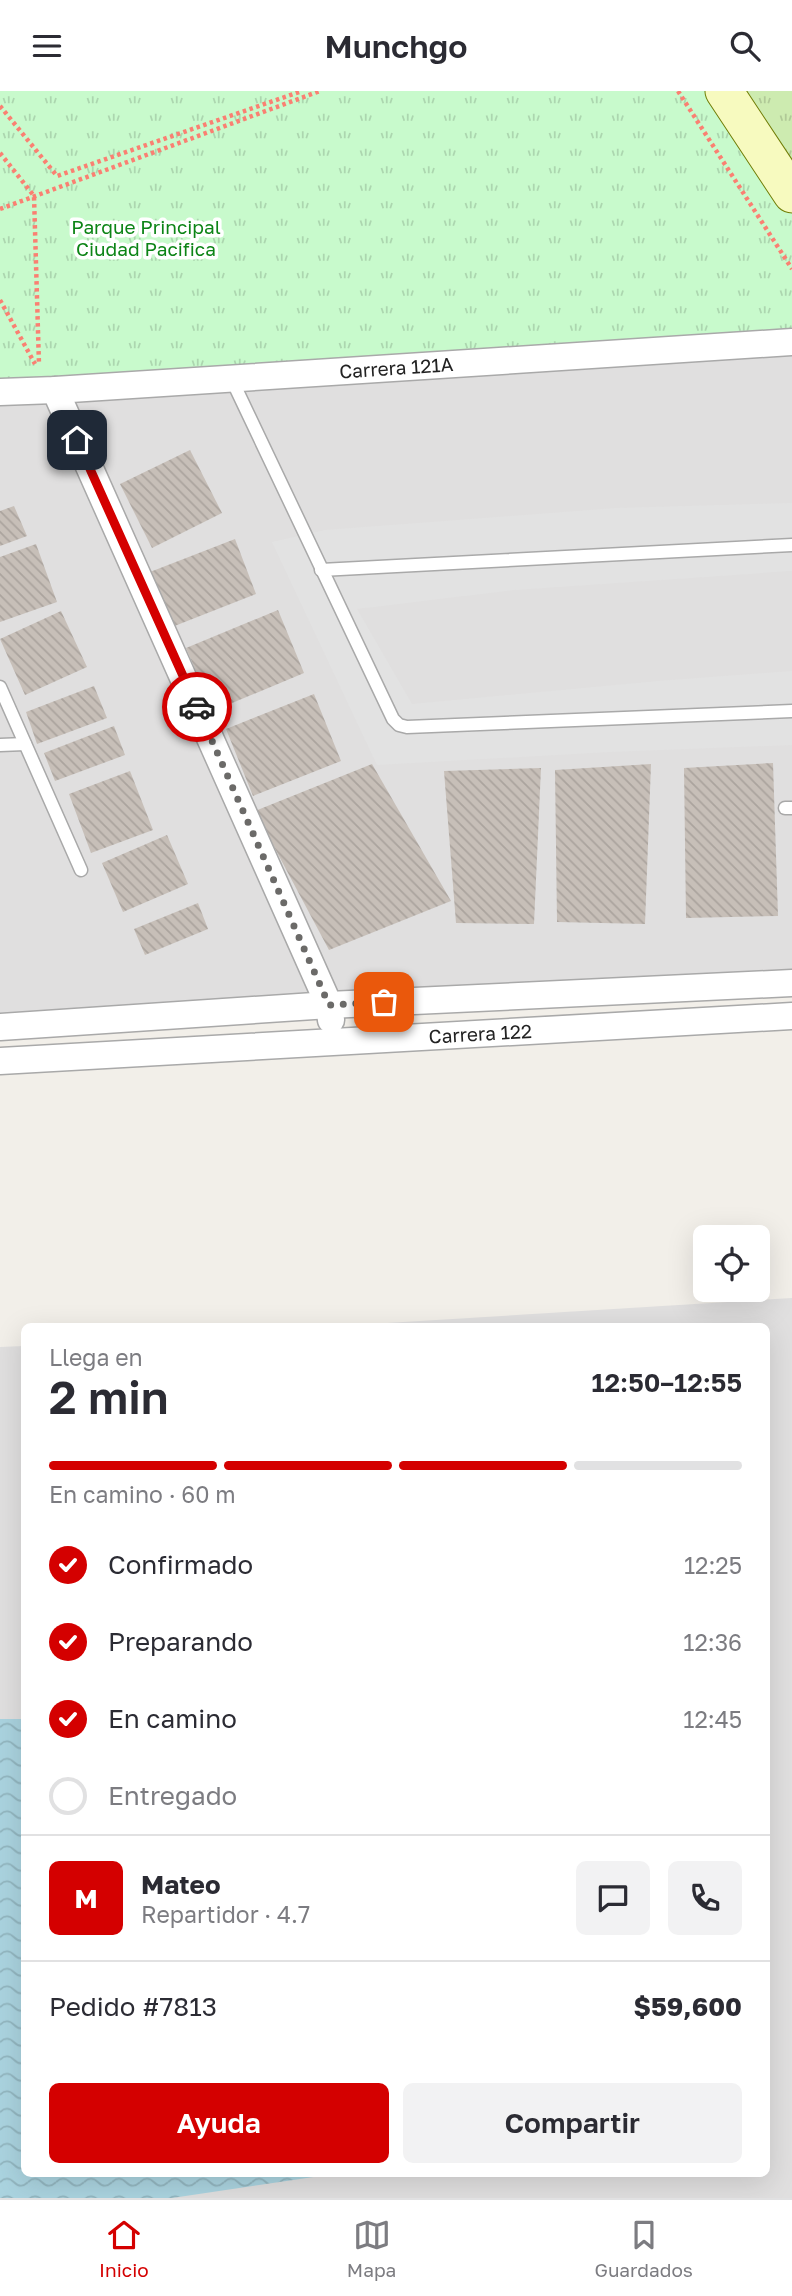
<!DOCTYPE html>
<html lang="es">
<meta charset="utf-8">
<style>
:root{--surface:#fff;--page:#f2f2f3;--text:#2b2b33;--muted:#7c7c81;--line:#e1e1e2;--accent:#d40000}
body{margin:0;font-family:"Golos Text",sans-serif;background:var(--page);color:var(--text);height:100vh;display:flex;flex-direction:column;font-size:26px;white-space:nowrap}
*{box-sizing:border-box;margin:0}
p{font-size:23px;color:var(--muted)}
.icon{flex:none;width:38px;height:38px;fill:none;stroke:currentColor;stroke-width:2;stroke-linecap:round;stroke-linejoin:round}
.map{position:relative;flex:1;overflow:hidden}
.side{position:absolute;left:21px;top:1232px;width:749px;height:854px;display:flex;flex-direction:column;background:var(--surface);border-radius:10px;box-shadow:0 7px 28px #0002}
.side>*{flex:none}
.controls{position:absolute;left:693px;top:1134px;display:grid;gap:14px}
.controls a{display:grid;place-items:center;width:77px;height:77px;border-radius:10px;background:var(--surface);box-shadow:0 7px 28px #0002;font-size:35px}
.pin{position:absolute;display:grid;place-items:center;width:60px;height:60px;color:#fff;margin:-30px;border-radius:14px;box-shadow:0 4px 10px #0006}
.courier{position:absolute;display:grid;place-items:center;width:70px;height:70px;margin:-35px;border:5px solid #d40000;border-radius:50%;background:#fff;color:#222;box-shadow:0 2px 9px #0007}
.overview em{font-style:normal;font-weight:600}
.overview div{display:flex;flex-direction:column-reverse}
.overview{display:flex;align-items:center;justify-content:space-between;height:119px;padding:0 28px}
h1{font-size:46px;font-weight:600;line-height:52px}
.bar{display:grid;grid-template-columns:repeat(4,1fr);gap:10px 7px;align-content:center;height:84px;padding:0 28px}
.bar i{height:9px;border-radius:5px;background:var(--line)}
.bar .on{background:var(--accent)}
.bar p{grid-column:span 4}
.line{display:flex;align-items:center;gap:18px;padding:0 28px;border-top:2px solid var(--line)}
.line div{flex:1}
.round{display:grid;place-items:center;flex:none;width:74px;height:74px;border-radius:10px;background:var(--page)}
ol{padding:0 28px;list-style:none}
li{display:flex;align-items:center;gap:21px;height:77px}
li p{margin-inline-start:auto}
li .icon{padding:7px;border-radius:50%;background:var(--accent);color:#fff;stroke-width:4}
li:last-child{color:var(--muted)}
li i{width:38px;height:38px;border:4px solid var(--line);border-radius:50%}
.cta{display:flex;gap:14px;margin-top:auto;padding:14px 28px}
.cta a{flex:1;height:80px;border-radius:10px;background:var(--accent);color:#fff;font-size:28px;font-weight:600;line-height:80px;text-align:center}
.cta a+a{background:var(--page);color:var(--text)}
header{display:flex;justify-content:space-between;align-items:center;height:91px;padding:0 28px;background:var(--surface);font-size:32px;font-weight:600}
.dock{display:flex;justify-content:space-around;align-items:center;height:98px;border-top:2px solid var(--line);background:var(--surface);font-size:19px;color:var(--muted)}
.dock a{display:grid;justify-items:center;gap:4px}
.dock .on{color:var(--accent)}
.map>svg:first-child{display:block}
.residential{fill:#e0dfdf}
.grass{fill:url(#grass-tufts)}
.park{fill:url(#park-tufts)}
.parking{fill:#e2e2e2}
.water{fill:url(#water-waves)}
.building{fill:url(#building-back-hatch)}
.lines{fill:none;stroke-linecap:round;stroke-linejoin:round}
.lane-casing{stroke:#a9a9a9;stroke-width:15}
.street-casing{stroke:#a9a9a9;stroke-width:29}
.secondary-casing{stroke:#707d05;stroke-width:39}
.path{stroke:#fa8072;stroke-width:4.5;stroke-dasharray:3.5 3.5;stroke-linecap:butt}
.lane{stroke:#fff;stroke-width:12}
.street{stroke:#fff;stroke-width:26}
.secondary{stroke:#f7fabf;stroke-width:37}
.done{stroke:#6b6a68;stroke-width:7;stroke-dasharray:0 12.6}
.route{stroke:#d40000;stroke-width:9}
.labels{text-anchor:middle;stroke-width:7;stroke-linejoin:round;paint-order:stroke}
.park-label{font-size:19px;fill:#0c8416;stroke:#fff}
.street-label{font-size:19px;fill:#222;stroke:#fff}
</style>
<header><svg class="icon" aria-label="menu" viewBox="0 0 24 24"><path d="M4 6h16M4 12h16M4 18h16"/></svg>Munchgo<svg class="icon" aria-label="search" viewBox="0 0 24 24"><circle cx="10" cy="10" r="6"/><path d="M15 15l6 6"/></svg></header>
<div class="map">
<svg width="792" height="2107" viewBox="0 0 792 2107">
<defs>
<pattern id="grass-tufts" width="24" height="20" patternUnits="userSpaceOnUse" patternTransform="scale(1.75)"><rect width="24" height="20" fill="#cdebb0"/><path d="M3 7l-1-3M5 7V3M7 7l1-3M15 17l-1-3M17 17v-4M19 17l1-3" fill="none" stroke="#b0c997"/></pattern>
<pattern id="park-tufts" width="24" height="20" patternUnits="userSpaceOnUse" patternTransform="scale(1.75)"><rect width="24" height="20" fill="#c8facc"/><path d="M3 7l-1-3M5 7V3M7 7l1-3M15 17l-1-3M17 17v-4M19 17l1-3" fill="none" stroke="#acd6af"/></pattern>
<pattern id="water-waves" width="16" height="10" patternUnits="userSpaceOnUse" patternTransform="scale(1.75)"><rect width="16" height="10" fill="#aad3df"/><path d="M0 5q4-4 8 0t8 0" fill="none" stroke="#92b5bf"/></pattern>
<pattern id="building-back-hatch" width="6" height="6" patternUnits="userSpaceOnUse" patternTransform="scale(1.75)"><rect width="6" height="6" fill="#c7bfb8"/><path d="M-1 5l2 2M0 0l6 6M5-1l2 2" fill="none" stroke="#aba49e"/></pattern>
</defs>
<rect width="100%" height="100%" fill="#f2efe9"/>
<g class="residential">
<path d="M792 251V892L0 936V301Z"/>
<path d="M792 1207V2107H0V1256L24 1255V2082H766V1236L338 1235Z"/>
</g>
<path class="grass" d="M724 0H792V103Z"/>
<path class="park" d="M0 0H724L792 103V251L0 301Z"/>
<path class="parking" d="M792 412V480L515 499 357 518 412 613 658 590 792 580V654L610 661 377 674 272 451 325 439 616 417Z"/>
<path class="water" d="M0 1628H24V2082L334 2083 172 2107H0Z"/>
<g class="building">
<path d="M190 359 222 422 152 457 120 393Z"/>
<path d="M14 415 27 445 0 455V420Z"/>
<path d="M235 448 256 503 172 536 150 481Z"/>
<path d="M36 453 57 511 0 531V466Z"/>
<path d="M278 519 304 582 213 620 186 557Z"/>
<path d="M61 520 87 576 25 604 0 548Z"/>
<path d="M94 595 107 627 37 653 26 621Z"/>
<path d="M314 603 341 670 253 705 226 638Z"/>
<path d="M114 635 125 664 55 690 44 662Z"/>
<path d="M773 672 778 825 686 827 684 677Z"/>
<path d="M372 673 451 810 329 859 255 720Z"/>
<path d="M651 673 645 833 557 831 555 679Z"/>
<path d="M541 677 534 833 456 832 444 680Z"/>
<path d="M130 680 153 739 91 762 69 703Z"/>
<path d="M167 744 188 793 123 821 102 772Z"/>
<path d="M198 812 208 838 145 864 134 838Z"/>
</g>
<g class="lines">
<defs>
<g id="lane">
<path d="M231 287 393 628 399 634 407 636 792 620"/>
<path d="M321 479 792 454"/>
<path d="M0 596 81 779"/>
<path d="M0 654 25 653"/>
<path d="M785 717H792"/>
</g>
<g id="street">
<path d="M55 299 329 914 331 929"/>
<path id="s1" d="M0 301 55 299 792 251"/>
<path d="M0 936 329 914 792 892"/>
<path id="s2" d="M0 970 792 925"/>
</g>
<path id="secondary" d="M724 0 792 103"/>
</defs>
<use href="#lane" class="lane-casing"/>
<use href="#street" class="street-casing"/>
<use href="#secondary" class="secondary-casing"/>
<g class="path">
<path d="M678 0 792 178"/>
<path d="M0 15 57 85 302 0"/>
<path d="M0 62 34 105 39 274"/>
<path d="M0 118 320 0"/>
<path d="M0 209 35 273"/>
</g>
<use href="#lane" class="lane"/>
<use href="#street" class="street"/>
<use href="#secondary" class="secondary"/>
</g>
<g class="lines">
<path class="done" d="M197 616 329 914 384 911"/>
<path class="route" d="M77 349 197 616"/>
</g>
<g class="labels">
<g class="park-label">
<text x="146" y="143">Parque Principal<tspan x="146" dy="22">Ciudad Pacifica</tspan></text>
</g>
<g class="street-label">
<text dy="7" stroke="none"><textPath href="#s1" startOffset="397">Carrera 121A</textPath></text>
<text dy="7" stroke="none"><textPath href="#s2" startOffset="481">Carrera 122</textPath></text>
</g>
</g>
</svg>
<div class="controls">
<a><svg class="icon" aria-label="locate" viewBox="0 0 24 24"><circle cx="12" cy="12" r="6"/><path d="M12 2v4M12 18v4M2 12h4M18 12h4"/></svg></a>
</div>
<div class="pin" style="left:384px;top:911px;background:#ea580c"><svg class="icon" aria-label="bag" viewBox="0 0 24 24"><path d="M5 8h14l-1 12H6zM9 8a3 3 0 0 1 6 0"/></svg></div>
<div class="pin" style="left:77px;top:349px;background:#1f2937"><svg class="icon" aria-label="home" viewBox="0 0 24 24"><path d="M3 11l9-7 9 7M6 9v11h12V9"/></svg></div>
<div class="courier" style="left:197px;top:616px"><svg class="icon" aria-label="car" viewBox="0 0 24 24"><path d="M5 17H2v-5l4-1 3-4h7l3 4 3 1v5h-3M9 17h6M6 11h13"/><circle cx="7" cy="17" r="2"/><circle cx="17" cy="17" r="2"/></svg></div>
<section class="side">
<div class="overview"><div><h1>2 min</h1><p>Llega en</p></div><em>12:50–12:55</em></div>
<div class="bar"><i class="on"></i><i class="on"></i><i class="on"></i><i></i><p>En camino · 60 m</p></div>
<ol>
<li><svg class="icon" aria-label="check" viewBox="0 0 24 24"><path d="M5 12l5 5 9-10"/></svg>Confirmado<p>12:25</p></li>
<li><svg class="icon" aria-label="check" viewBox="0 0 24 24"><path d="M5 12l5 5 9-10"/></svg>Preparando<p>12:36</p></li>
<li><svg class="icon" aria-label="check" viewBox="0 0 24 24"><path d="M5 12l5 5 9-10"/></svg>En camino<p>12:45</p></li>
<li><i></i>Entregado</li>
</ol>
<div class="line" style="height:126px"><b class="round" style="background:var(--accent);color:#fff">M</b><div><b>Mateo</b><p>Repartidor · 4.7</p></div><a class="round"><svg class="icon" aria-label="chat" viewBox="0 0 24 24"><path d="M4 5h16v11H9l-5 4z"/></svg></a><a class="round"><svg class="icon" aria-label="phone" viewBox="0 0 24 24"><path d="M5 4h4l2 5-3 2q2 4 5 5l2-3 5 2v4C11 20 4 13 5 4z"/></svg></a></div>
<div class="line" style="height:91px"><div>Pedido #7813</div><b>$59,600</b></div>
<div class="cta"><a>Ayuda</a><a>Compartir</a></div>
</section>
</div>
<nav class="dock">
<a class="on"><svg class="icon" aria-label="home" viewBox="0 0 24 24"><path d="M3 11l9-7 9 7M6 9v11h12V9"/></svg>Inicio</a>
<a><svg class="icon" aria-label="map" viewBox="0 0 24 24"><path d="M3 6l6-2 6 2 6-2v14l-6 2-6-2-6 2zM9 4v14M15 6v14"/></svg>Mapa</a>
<a><svg class="icon" aria-label="saved" viewBox="0 0 24 24"><path d="M7 4h10v16l-5-4-5 4z"/></svg>Guardados</a>
</nav>
